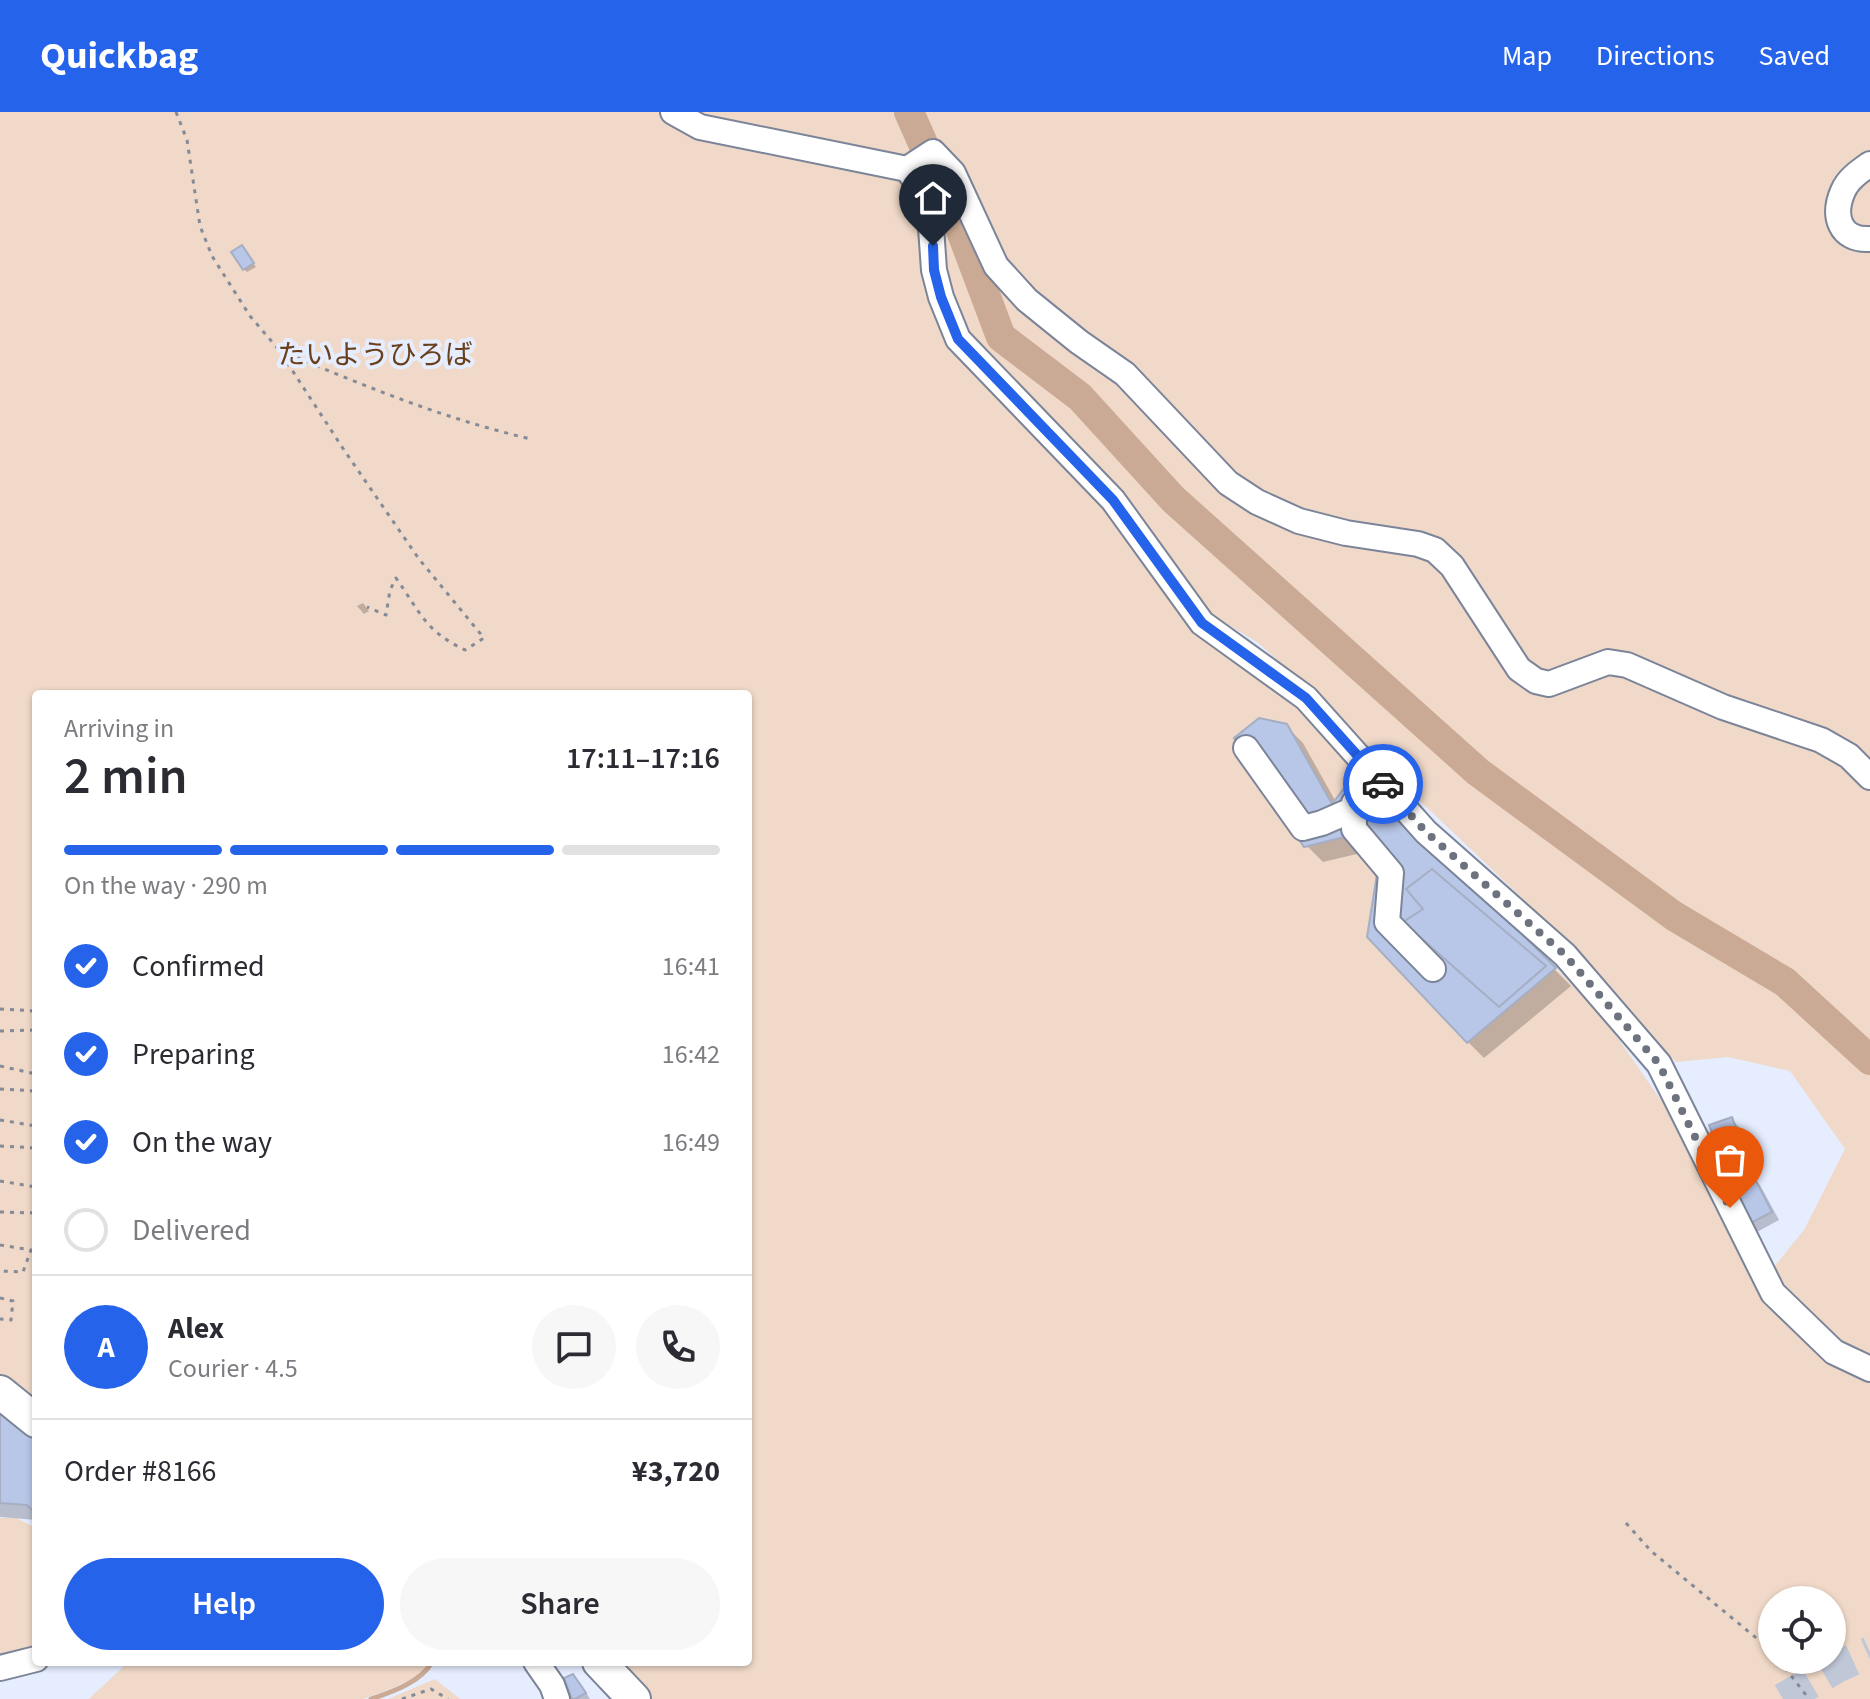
<!DOCTYPE html>
<meta charset="utf-8">
<style>
:root{--surface:#fff;--page:#f7f7f7;--text:#2b2b33;--muted:#7c7c81;--line:#e1e1e2;--accent:#2563eb}
body{margin:0;font-family:"Source Sans 3","Noto Sans JP",sans-serif;background:var(--page);color:var(--text);height:100vh;display:flex;flex-direction:column;font-size:30px;white-space:nowrap}
*{box-sizing:border-box;margin:0}
p{font-size:26px;color:var(--muted)}
.icon{flex:none;width:44px;height:44px;fill:none;stroke:currentColor;stroke-width:2;stroke-linecap:round;stroke-linejoin:round}
.map{position:relative;flex:1;overflow:hidden}
.side{position:absolute;left:32px;top:578px;width:720px;height:976px;display:flex;flex-direction:column;background:var(--surface);border-radius:8px;box-shadow:0 2px 6px #0004}
.side>*{flex:none}
.fabs{position:absolute;left:1758px;top:1474px;display:grid;gap:16px}
.fabs a{display:grid;place-items:center;width:88px;height:88px;border-radius:50%;background:var(--surface);box-shadow:0 2px 6px #0004;font-size:40px}
.pin{position:absolute;display:grid;place-items:center;width:68px;height:68px;color:#fff;margin:-82px -34px;border-radius:50% 50% 50% 0;rotate:-45deg;box-shadow:0 0 8px #0007}
.pin .icon{rotate:45deg}
.courier{position:absolute;display:grid;place-items:center;width:80px;height:80px;margin:-40px;border:6px solid #2563eb;border-radius:50%;background:#fff;color:#222;box-shadow:0 2px 10px #0007}
.head em{font-style:normal;font-weight:600}
.head div{display:flex;flex-direction:column-reverse}
.head{display:flex;align-items:center;justify-content:space-between;height:136px;padding:0 32px}
h1{font-size:52px;font-weight:600;line-height:60px}
.bar{display:grid;grid-template-columns:repeat(4,1fr);gap:12px 8px;align-content:center;height:96px;padding:0 32px}
.bar i{height:10px;border-radius:6px;background:var(--line)}
.bar .selected{background:var(--accent)}
.bar p{grid-column:span 4}
.line{display:flex;align-items:center;gap:20px;padding:0 32px;border-top:2px solid var(--line)}
.line div{flex:1}
.round{display:grid;place-items:center;flex:none;width:84px;height:84px;border-radius:42px;background:var(--page)}
ol{padding:0 32px;list-style:none}
li{display:flex;align-items:center;gap:24px;height:88px}
li p{margin-inline-start:auto}
li .icon{padding:8px;border-radius:50%;background:var(--accent);color:#fff;stroke-width:4}
li:last-child{color:var(--muted)}
li i{width:44px;height:44px;border:4px solid var(--line);border-radius:50%}
.action{display:flex;gap:16px;margin-top:auto;padding:16px 32px}
.action a{flex:1;height:92px;border-radius:48px;background:var(--accent);color:#fff;font-size:32px;font-weight:600;line-height:92px;text-align:center}
.action a+a{background:var(--page);color:var(--text)}
header{display:flex;align-items:center;gap:48px;box-sizing:border-box;height:112px;padding:0 40px;background:var(--accent);color:#fff}
header strong{font-size:38px}
nav{display:flex;gap:44px;margin-inline-start:auto;font-size:28px}
.map>svg:first-child{display:block}
.green{fill:#f0d9c8;fill-rule:evenodd}
.shadow{fill:#0003}
.lines{fill:none;stroke-linecap:round;stroke-linejoin:round}
.stream{stroke:#caaa94;stroke-width:5}
.river{stroke:#caaa94;stroke-width:30}
.building{fill:#b8c6e7;stroke:#a5aec3;stroke-width:2}
.major-tunnel{stroke:#c0c7d7;stroke-width:32;stroke-dasharray:32 16;stroke-linecap:butt}
.minor-casing{stroke:#7b8498;stroke-width:28}
.major-casing{stroke:#7b8498;stroke-width:36}
.path{stroke:#858a97;stroke-width:3;stroke-dasharray:4 6;stroke-linecap:butt}
.minor{stroke:#fff;stroke-width:24}
.major{stroke:#fff;stroke-width:32}
.done{stroke:#6d737e;stroke-width:8;stroke-dasharray:0 14.4}
.route{stroke:#2563eb;stroke-width:10}
.labels{text-anchor:middle;stroke-width:8;stroke-linejoin:round;paint-order:stroke}
.park-label{font-size:28px;fill:#6a3f1b;stroke:#e5edff}
</style>
<header>
<strong>Quickbag</strong>
<nav><a>Map</a><a>Directions</a><a>Saved</a></nav>
</header>
<div class="map">
<svg width="1870" height="1587" viewBox="0 0 1870 1587">
<rect width="100%" height="100%" fill="#e5edff"/>
<g class="green">
<path d="M0 0H1870V1587H652L622 1550H748V582H36V1301L0 1270ZM1215 505 1257 530 1330 594 1397 667 1581 842 1622 892 1676 950 1728 945 1790 959 1845 1037 1804 1118 1761 1171 1750 1134 1714 1095 1697 1021 1660 987 1606 909 1556 856 1466 931 1367 825 1377 762 1344 725 1235 627 1259 606 1287 612 1332 692 1358 658 1304 593 1202 511ZM1772 1488H1832V1548H1772Z"/>
<path d="M0 1406H16L36 1416V1539L0 1547Z"/>
<path d="M123 1550H429C417 1570 384 1579 363 1587H89L123 1555Z"/>
<path d="M435 1567 460 1587H388Z"/>
</g>
<g class="shadow">
<path d="M245 139 256 155 247 160 244 157Z"/>
<path d="M363 491 369 499 364 502 357 494Z"/>
<path d="M1286 614 1303 631 1336 690 1358 661 1571 874 1484 946 1468 930 1379 762 1361 741 1323 750 1306 733Z"/>
<path d="M1731 1007 1739 1015 1754 1057 1735 1064 1727 1056Z"/>
<path d="M1753 1065 1760 1073 1779 1108 1757 1120 1749 1112Z"/>
<path d="M0 1295 36 1323V1408L0 1405Z"/>
<path d="M573 1564 581 1572 590 1587H574Z"/>
</g>
<g class="lines">
<path class="stream" d="M371 1587C392 1580 421 1570 432 1550"/>
<path class="river" d="M909 0 957 108 1001 225 1080 285 1173 387 1478 660 1674 804 1785 870 1870 948"/>
</g>
<g class="building">
<path d="M242 133 254 151 243 158 231 140Z"/>
<path d="M1259 606 1287 612 1332 692 1358 658 1556 856 1467 931 1367 825 1377 762 1344 725 1304 735 1234 626Z"/>
<path d="M1432 757 1546 854 1499 895 1403 810 1423 797 1406 777Z"/>
<path d="M1732 1005 1748 1049 1726 1057 1709 1013Z"/>
<path d="M1753 1063 1772 1100 1747 1113 1728 1075Z"/>
<path d="M0 1293 36 1320V1402L27 1393 0 1391Z"/>
<path d="M573 1562 586 1581 575 1587H572L564 1566Z"/>
</g>
<g class="lines">
<path class="major-tunnel" d="M1783 1587 1837 1555 1870 1540"/>
<defs>
<g id="minor">
<path d="M673 0 700 15 907 57 929 87 934 158 941 185 958 227 1113 388 1202 511 1306 586 1426 720 1565 843 1659 952 1773 1181 1834 1240 1870 1257"/>
<path d="M1870 52C1860 59 1848 67 1843 79 1832 104 1840 129 1870 127"/>
<path d="M907 57 933 40 953 61 996 154 1027 188 1079 230 1125 262 1228 371 1257 390 1299 409 1346 421 1418 432 1435 438 1452 454 1519 557 1536 569 1549 572 1608 550 1627 553 1723 595 1821 628 1849 644 1870 665"/>
<path d="M1246 636 1303 716 1322 711 1354 697"/>
<path d="M1379 667 1354 691V717L1391 761 1387 810 1433 857"/>
<path d="M536 1550 552 1573 557 1587"/>
<path d="M0 1556 36 1547"/>
</g>
<g id="major">
<path d="M0 1280 36 1309"/>
<path d="M599 1550 634 1587"/>
</g>
</defs>
<use href="#minor" class="minor-casing"/>
<use href="#major" class="major-casing"/>
<g class="path">
<path d="M176 0 187 28 200 114 212 144 250 204 279 238 344 338 419 447 484 526 465 538C425 519 420 500 396 466L390 478 386 503 367 495"/>
<path d="M279 238C362 273 444 307 531 327"/>
<path d="M0 897 36 899"/>
<path d="M0 919 36 918"/>
<path d="M0 954 36 962"/>
<path d="M0 977 36 979"/>
<path d="M0 1008 36 1014"/>
<path d="M0 1034 36 1036"/>
<path d="M0 1069 36 1075"/>
<path d="M0 1100 36 1101"/>
<path d="M0 1133 31 1138 23 1160 0 1159"/>
<path d="M0 1186 13 1189 11 1208 0 1207"/>
<path d="M1626 1411 1651 1439 1772 1539"/>
<path d="M1779 1548 1809 1587"/>
<path d="M402 1587 431 1577 448 1587"/>
</g>
<use href="#minor" class="minor"/>
<use href="#major" class="major"/>
</g>
<g class="lines">
<path class="done" d="M1383 672 1426 720 1565 843 1659 952 1730 1096"/>
<path class="route" d="M933 134 934 158 941 185 958 227 1113 388 1202 511 1306 586 1383 672"/>
</g>
<g class="labels">
<g class="park-label">
<text x="375" y="252">たいようひろば</text>
</g>
</g>
</svg>
<div class="fabs">
<a><svg class="icon" aria-label="locate" viewBox="0 0 24 24"><circle cx="12" cy="12" r="6"/><path d="M12 2v4M12 18v4M2 12h4M18 12h4"/></svg></a>
</div>
<div class="pin" style="left:1730px;top:1096px;background:#ea580c"><svg class="icon" aria-label="bag" viewBox="0 0 24 24"><path d="M5 8h14l-1 12H6zM9 8a3 3 0 0 1 6 0"/></svg></div>
<div class="pin" style="left:933px;top:134px;background:#1f2937"><svg class="icon" aria-label="home" viewBox="0 0 24 24"><path d="M3 11l9-7 9 7M6 9v11h12V9"/></svg></div>
<div class="courier" style="left:1383px;top:672px"><svg class="icon" aria-label="car" viewBox="0 0 24 24"><path d="M5 17H2v-5l4-1 3-4h7l3 4 3 1v5h-3M9 17h6M6 11h13"/><circle cx="7" cy="17" r="2"/><circle cx="17" cy="17" r="2"/></svg></div>
<section class="side">
<div class="head"><div><h1>2 min</h1><p>Arriving in</p></div><em>17:11–17:16</em></div>
<div class="bar"><i class="selected"></i><i class="selected"></i><i class="selected"></i><i></i><p>On the way · 290 m</p></div>
<ol>
<li><svg class="icon" aria-label="check" viewBox="0 0 24 24"><path d="M5 12l5 5 9-10"/></svg>Confirmed<p>16:41</p></li>
<li><svg class="icon" aria-label="check" viewBox="0 0 24 24"><path d="M5 12l5 5 9-10"/></svg>Preparing<p>16:42</p></li>
<li><svg class="icon" aria-label="check" viewBox="0 0 24 24"><path d="M5 12l5 5 9-10"/></svg>On the way<p>16:49</p></li>
<li><i></i>Delivered</li>
</ol>
<div class="line" style="height:144px"><b class="round" style="background:var(--accent);color:#fff">A</b><div><b>Alex</b><p>Courier · 4.5</p></div><a class="round"><svg class="icon" aria-label="chat" viewBox="0 0 24 24"><path d="M4 5h16v11H9l-5 4z"/></svg></a><a class="round"><svg class="icon" aria-label="phone" viewBox="0 0 24 24"><path d="M5 4h4l2 5-3 2q2 4 5 5l2-3 5 2v4C11 20 4 13 5 4z"/></svg></a></div>
<div class="line" style="height:104px"><div>Order #8166</div><b>¥3,720</b></div>
<div class="action"><a>Help</a><a>Share</a></div>
</section>
</div>
